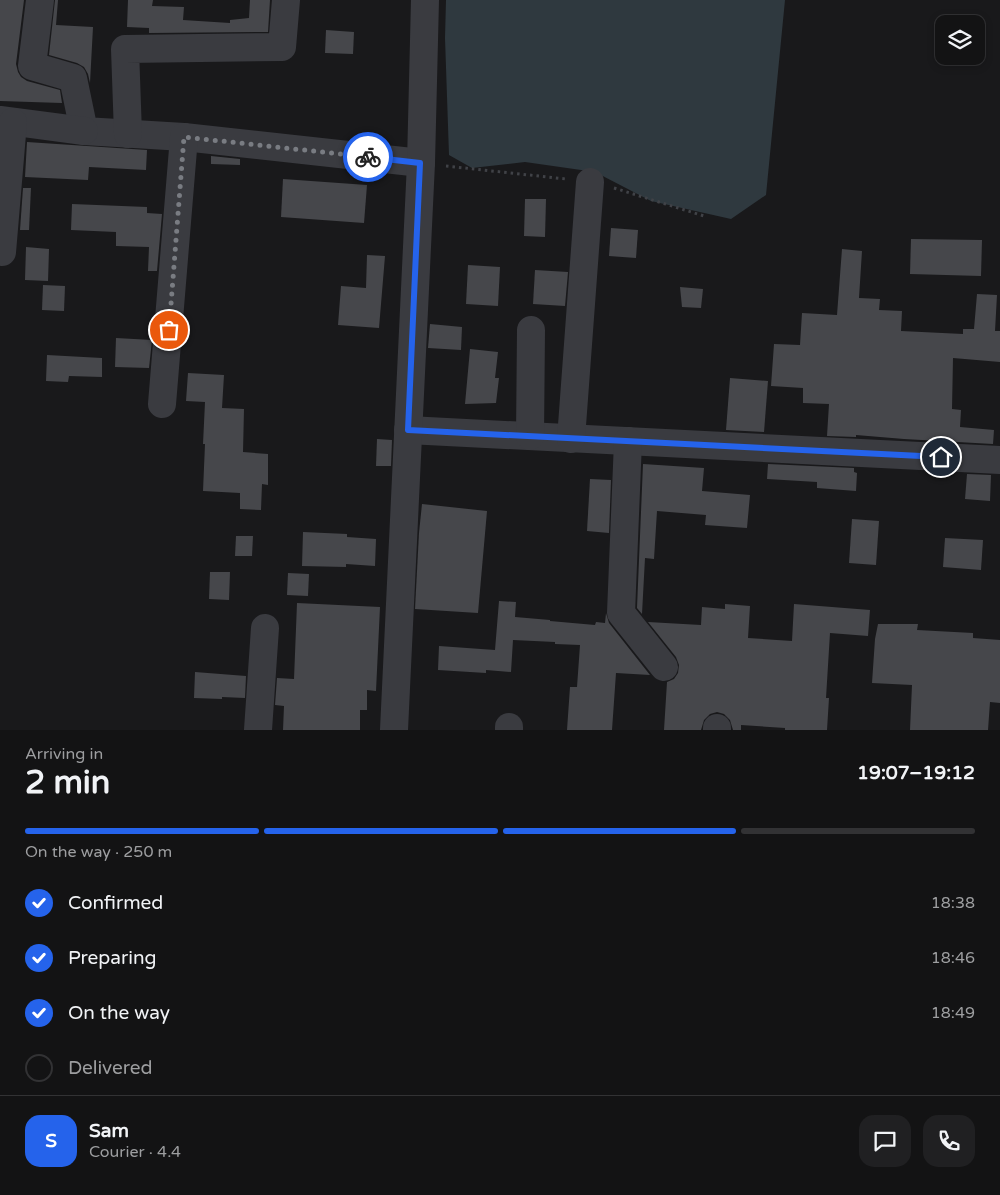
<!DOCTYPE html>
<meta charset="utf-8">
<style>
:root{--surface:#131314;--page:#202022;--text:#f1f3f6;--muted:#9d9ea0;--line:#323234;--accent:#2563eb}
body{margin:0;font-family:"Varela Round",sans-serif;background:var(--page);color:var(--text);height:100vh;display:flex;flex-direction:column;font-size:19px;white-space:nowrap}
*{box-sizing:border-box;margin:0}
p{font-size:16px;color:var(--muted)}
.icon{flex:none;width:28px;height:28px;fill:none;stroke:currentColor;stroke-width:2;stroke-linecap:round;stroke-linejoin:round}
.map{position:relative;height:730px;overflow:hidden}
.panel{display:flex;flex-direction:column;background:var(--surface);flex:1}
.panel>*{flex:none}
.tools{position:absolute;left:935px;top:15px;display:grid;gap:10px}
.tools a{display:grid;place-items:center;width:50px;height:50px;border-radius:10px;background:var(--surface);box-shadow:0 2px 8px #0003,0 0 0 1px var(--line);font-size:25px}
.pin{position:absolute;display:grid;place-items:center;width:42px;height:42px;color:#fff;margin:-21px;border:2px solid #fff;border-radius:50%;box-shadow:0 1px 5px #0007}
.courier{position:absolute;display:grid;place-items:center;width:50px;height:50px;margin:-25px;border:4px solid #2563eb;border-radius:50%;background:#fff;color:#222;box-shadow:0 1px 6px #0007}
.head em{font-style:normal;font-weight:700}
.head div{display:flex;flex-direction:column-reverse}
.head{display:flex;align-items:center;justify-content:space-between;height:85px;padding:0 25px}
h1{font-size:32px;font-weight:700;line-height:38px}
.bar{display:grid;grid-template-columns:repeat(4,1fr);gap:8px 5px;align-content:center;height:60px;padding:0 25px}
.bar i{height:6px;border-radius:4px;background:var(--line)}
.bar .current{background:var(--accent)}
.bar p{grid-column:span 4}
.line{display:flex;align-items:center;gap:12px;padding:0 25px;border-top:1px solid var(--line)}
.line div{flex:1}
.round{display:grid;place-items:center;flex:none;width:52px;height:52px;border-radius:15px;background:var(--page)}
ol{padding:0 25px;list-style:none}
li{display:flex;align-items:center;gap:15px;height:55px}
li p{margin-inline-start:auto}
li .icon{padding:5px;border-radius:50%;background:var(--accent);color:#fff;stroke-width:4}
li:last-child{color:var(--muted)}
li i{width:28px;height:28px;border:2px solid var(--line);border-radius:50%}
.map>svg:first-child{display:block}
.water{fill:#2f393f}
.building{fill:#46474b}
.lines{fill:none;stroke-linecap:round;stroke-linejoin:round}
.path{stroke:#404247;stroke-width:3;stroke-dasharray:2.5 4;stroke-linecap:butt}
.minor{stroke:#3a3b40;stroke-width:28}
.done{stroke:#797c82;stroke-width:5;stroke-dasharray:0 9}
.route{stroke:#2563eb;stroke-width:6}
</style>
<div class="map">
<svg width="1000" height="730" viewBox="0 0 1000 730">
<rect width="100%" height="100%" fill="#19191b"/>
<path class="water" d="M446 0H785L766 195 731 219 651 201 595 172 525 162 472 168 449 155 445 38Z"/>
<g class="building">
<path d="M0 0H24L16 64 18 72 21 77 27 81 60 90 62 103 0 101Z"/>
<path d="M55 0H58L56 25 93 27 90 83 88 74 84 67 77 63 49 55Z"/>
<path d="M128 0H153L152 6 184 7 183 20 230 23V20L249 18 250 0H270L268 32 149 33V28L127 27Z"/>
<path d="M326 30 354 32 353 54 325 53Z"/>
<path d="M27 142 147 150 146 170 89 167 88 180 25 177Z"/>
<path d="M211 156 240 159V165L211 164Z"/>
<path d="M283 179 367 185 364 223 281 217Z"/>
<path d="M23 188H31L29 230H20Z"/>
<path d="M525 199H546L545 237 524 236Z"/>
<path d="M72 204 147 207V213L162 214 157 271H148L149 247 116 246V232L71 230Z"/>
<path d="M611 228 638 230 636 258 609 256Z"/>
<path d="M911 239 982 240 981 276 910 274Z"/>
<path d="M26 247 49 249 48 281 25 280Z"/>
<path d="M842 249 862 251 859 298 880 299 879 310 902 311 901 331 963 334V329H974L977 294 997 295 995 331H1000V362L953 358 952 409 961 410 960 427 994 430 993 444 904 439 856 435V437L827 436 829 404 803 403V388L771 386 774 344 800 345 802 313 837 315Z"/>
<path d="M367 255 385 256 379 328 338 325 341 286 366 288Z"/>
<path d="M468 265 500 267 498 306 466 304Z"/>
<path d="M535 270 568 272 565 306 533 304Z"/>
<path d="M43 285 65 286 64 311 42 310Z"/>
<path d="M680 287 703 289 701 308 682 307Z"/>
<path d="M430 324 462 327 461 350 428 348Z"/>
<path d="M116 338 152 340 149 368 115 367Z"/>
<path d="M470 349 498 352 495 378H499L496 403 465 404Z"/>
<path d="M47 355 102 358V377L69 376 68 382 46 381Z"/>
<path d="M188 373 224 375 222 408 244 409 243 452 268 454V485L262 484 261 510 240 509V493L203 491 205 444H203L205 402 186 401Z"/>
<path d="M730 378 768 381 764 432 726 430Z"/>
<path d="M377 439 392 440 391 466H376Z"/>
<path d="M643 464 704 468 702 491 750 495 747 528 705 525 706 515 657 511 654 559 645 558 642 614 637 608Z"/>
<path d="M768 464 854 468V472L857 473 856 491 817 488V482L767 479Z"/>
<path d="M967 474 991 475 990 501 965 499Z"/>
<path d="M590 479 611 480 609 533 587 531Z"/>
<path d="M422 504 487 511 478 613 415 609 419 533Z"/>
<path d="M852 519 879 521 876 565 849 563Z"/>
<path d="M303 532 347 534V537L376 539 375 566 346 564V567L302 566Z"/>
<path d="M236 536H253L252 556H235Z"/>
<path d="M945 538 983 540 981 570 943 567Z"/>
<path d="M210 572H230L229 600 209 599Z"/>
<path d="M288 573 309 574 308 596 287 595Z"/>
<path d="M499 601 516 602 515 617 550 620V621L595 625 596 622 605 623 606 613 609 623 650 675 616 673 612 730H567L570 687H577L580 645 555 644V642L513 640 511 672 486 670V673L438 670 439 646 495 650Z"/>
<path d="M297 603 380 607 376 691 367 690V710H360V730H283L284 706 275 705 277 678 294 679Z"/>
<path d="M725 604 750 606 748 638 792 641 794 604 870 610 868 636 830 633 826 698H829L827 730H785V728L741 725V730H733L730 720 724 714 717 712 710 714 704 720 701 730H664L667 682 674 679 678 673 679 665 676 657 648 622 701 625 702 607 725 609Z"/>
<path d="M878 624H918L917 630 973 633V638L1000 640V703L990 702 988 730H910L912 685 872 683 875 639Z"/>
<path d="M195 672 246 676 245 698 222 697V699L194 698Z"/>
</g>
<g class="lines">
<g class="path">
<path d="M446 166 566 179"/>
<path d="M614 188 704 216"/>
</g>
<g class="minor">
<path d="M40 0 32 66 73 78 84 131 184 137 421 163"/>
<path d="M0 120 84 131"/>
<path d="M128 134 125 49 282 47 286 0"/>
<path d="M2 252 13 122"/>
<path d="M162 404 184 137"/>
<path d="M408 430 1000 460"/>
<path d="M530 436 531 330"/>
<path d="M571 439 590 182"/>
<path d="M628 441 621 613 664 667"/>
<path d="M258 730 265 628"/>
<path d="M394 730 421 163 425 0"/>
<path d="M509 730V727"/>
<path d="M717 730V728"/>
</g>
</g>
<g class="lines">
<path class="done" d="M169 330 184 137 368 157"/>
<path class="route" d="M368 157 420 163 408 430 941 457"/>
</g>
</svg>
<div class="tools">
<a><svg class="icon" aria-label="layers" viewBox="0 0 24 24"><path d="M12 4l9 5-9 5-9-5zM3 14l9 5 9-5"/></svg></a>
</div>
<div class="pin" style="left:169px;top:330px;background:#ea580c"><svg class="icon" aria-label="bag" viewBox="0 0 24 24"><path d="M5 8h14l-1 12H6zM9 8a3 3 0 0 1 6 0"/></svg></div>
<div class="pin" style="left:941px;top:457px;background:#1f2937"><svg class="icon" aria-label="home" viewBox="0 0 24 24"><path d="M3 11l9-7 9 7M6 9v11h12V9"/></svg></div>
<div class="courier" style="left:368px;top:157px"><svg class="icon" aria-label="bike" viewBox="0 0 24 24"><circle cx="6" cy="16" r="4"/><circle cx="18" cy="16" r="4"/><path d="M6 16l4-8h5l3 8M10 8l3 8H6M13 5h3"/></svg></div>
</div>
<section class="panel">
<div class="head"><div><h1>2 min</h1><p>Arriving in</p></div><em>19:07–19:12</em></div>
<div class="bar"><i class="current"></i><i class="current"></i><i class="current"></i><i></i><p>On the way · 250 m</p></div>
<ol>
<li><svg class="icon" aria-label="check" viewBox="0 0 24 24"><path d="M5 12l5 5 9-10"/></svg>Confirmed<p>18:38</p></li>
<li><svg class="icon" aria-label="check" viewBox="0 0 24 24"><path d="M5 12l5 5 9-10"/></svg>Preparing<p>18:46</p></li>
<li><svg class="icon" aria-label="check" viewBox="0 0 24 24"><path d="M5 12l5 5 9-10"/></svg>On the way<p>18:49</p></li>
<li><i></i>Delivered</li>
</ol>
<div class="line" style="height:90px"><b class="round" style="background:var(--accent);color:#fff">S</b><div><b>Sam</b><p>Courier · 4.4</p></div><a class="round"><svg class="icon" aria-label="chat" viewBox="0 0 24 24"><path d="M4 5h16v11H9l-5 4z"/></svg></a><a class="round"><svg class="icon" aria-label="phone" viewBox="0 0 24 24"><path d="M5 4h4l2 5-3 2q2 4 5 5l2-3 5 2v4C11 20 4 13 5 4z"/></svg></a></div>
</section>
